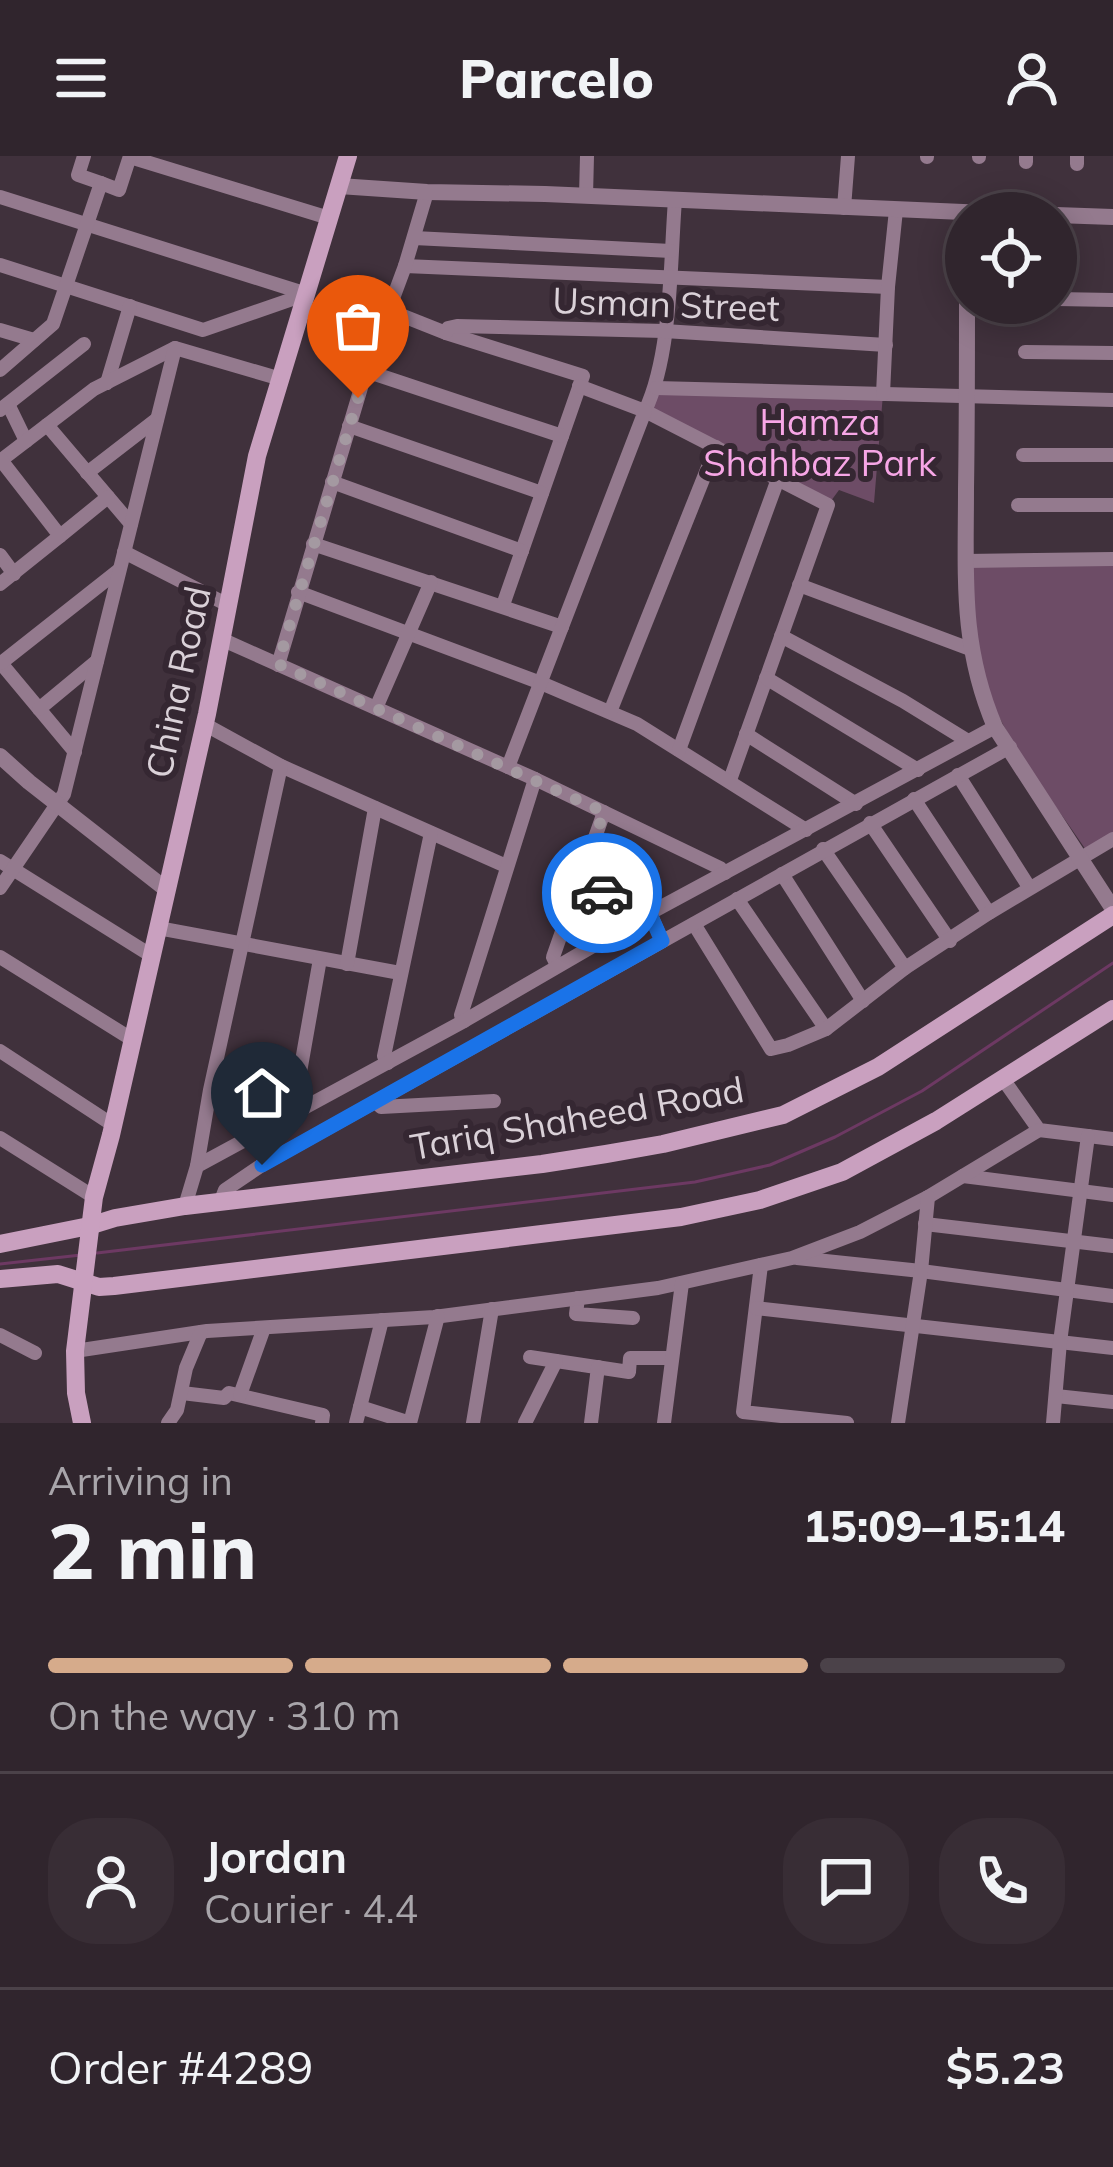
<!DOCTYPE html>
<meta charset="utf-8">
<style>
:root{--surface:#30252d;--page:#382d35;--text:#f1f3f6;--muted:#a8a5aa;--line:#4b4249;--accent:#d6ab8b}
body{margin:0;font-family:Mulish,sans-serif;background:var(--page);color:var(--text);height:100vh;display:flex;flex-direction:column;font-size:45px;white-space:nowrap}
*{box-sizing:border-box;margin:0}
p{font-size:39px;color:var(--muted)}
.icon{flex:none;width:66px;height:66px;fill:none;stroke:currentColor;stroke-width:2;stroke-linecap:round;stroke-linejoin:round}
.map{position:relative;height:1267px;overflow:hidden}
.panel{display:flex;flex-direction:column;background:var(--surface);flex:1}
.panel>*{flex:none}
.buttons{position:absolute;left:945px;top:36px;display:grid;gap:24px}
.buttons a{display:grid;place-items:center;width:132px;height:132px;border-radius:50%;background:var(--surface);box-shadow:0 6px 30px #0003,0 0 0 3px var(--line);font-size:60px}
.pin{position:absolute;display:grid;place-items:center;width:102px;height:102px;color:#fff;margin:-123px -51px;border-radius:50% 50% 50% 0;rotate:-45deg;box-shadow:0 0 12px #0007}
.pin .icon{rotate:45deg}
.courier{position:absolute;display:grid;place-items:center;width:120px;height:120px;margin:-60px;border:9px solid #1a73e8;border-radius:50%;background:#fff;color:#222;box-shadow:0 3px 15px #0007}
.summary em{font-style:normal;font-weight:800}
.summary div{display:flex;flex-direction:column-reverse}
.summary{display:flex;align-items:center;justify-content:space-between;height:204px;padding:0 48px}
h1{font-size:78px;font-weight:800;line-height:90px}
.bar{display:grid;grid-template-columns:repeat(4,1fr);gap:18px 12px;align-content:center;height:144px;padding:0 48px}
.bar i{height:15px;border-radius:9px;background:var(--line)}
.bar .active{background:var(--accent)}
.bar p{grid-column:span 4}
.line{display:flex;align-items:center;gap:30px;padding:0 48px;border-top:3px solid var(--line)}
.line div{flex:1}
.round{display:grid;place-items:center;flex:none;width:126px;height:126px;border-radius:48px;background:var(--page)}
header{display:flex;justify-content:space-between;align-items:center;height:156px;padding:0 48px;background:var(--surface);font-size:54px;font-weight:800}
.map>svg:first-child{display:block}
.green{fill:#6d4c66}
.lines{fill:none;stroke-linecap:round;stroke-linejoin:round}
.stream{stroke:#6d3963;stroke-width:3}
.minor{stroke:#947a8e;stroke-width:14}
.tertiary{stroke:#947a8e;stroke-width:16}
.secondary{stroke:#c9a0bf;stroke-width:18}
.done{stroke:#a499a1;stroke-width:12;stroke-dasharray:0 21.6}
.route{stroke:#1a73e8;stroke-width:15}
.labels{text-anchor:middle;stroke-width:12;stroke-linejoin:round;paint-order:stroke}
.street-label{font-size:36px;fill:#dad1d8;stroke:#352732}
.park-label{font-size:36px;fill:#f7a6e6;stroke:#352732}
</style>
<header><svg class="icon" aria-label="menu" viewBox="0 0 24 24"><path d="M4 6h16M4 12h16M4 18h16"/></svg>Parcelo<svg class="icon" aria-label="person" viewBox="0 0 24 24"><circle cx="12" cy="8" r="4"/><path d="M4 21q1-7 8-7t8 7"/></svg></header>
<div class="map">
<svg width="1113" height="1267" viewBox="0 0 1113 1267">
<rect width="100%" height="100%" fill="#40313c"/>
<g class="green">
<path d="M656 232 883 238 874 347 839 334 828 349 645 255Z"/>
<path d="M1113 408V677L1086 694C1053 645 1013 596 990 541 973 500 974 454 970 410Z"/>
</g>
<g class="lines">
<g class="stream">
<path d="M97 1097 695 1026 770 1009 835 981 922 935 1113 807"/>
<path d="M0 1108 81 1099"/>
</g>
<g class="minor">
<path d="M84 0 78 19 101 27"/>
<path d="M130 1 329 62"/>
<path d="M927 1V0"/>
<path d="M979 1V0"/>
<path d="M1026 6V0"/>
<path d="M1077 8V0"/>
<path d="M586 40 587 0"/>
<path d="M0 41 307 138"/>
<path d="M675 44C670 107 672 198 645 255L828 349 730 624"/>
<path d="M844 52 848 0"/>
<path d="M414 82 671 95"/>
<path d="M0 109 203 174 307 138"/>
<path d="M405 110 888 131"/>
<path d="M1056 143 1113 144"/>
<path d="M388 154 446 177 583 220 503 449"/>
<path d="M0 174 34 184"/>
<path d="M446 177 448 172 457 170 664 175 886 189"/>
<path d="M1025 196 1113 197"/>
<path d="M0 214 53 168 101 27 119 34 130 0"/>
<path d="M366 215 562 280"/>
<path d="M107 227 130 150"/>
<path d="M656 232 1113 244"/>
<path d="M883 238 888 131 896 54"/>
<path d="M8 248 26 285"/>
<path d="M0 254 84 188"/>
<path d="M47 269 131 368"/>
<path d="M349 270 542 337"/>
<path d="M1023 299H1113"/>
<path d="M0 305 94 233 175 192 281 223"/>
<path d="M87 317 157 263"/>
<path d="M332 326 522 395"/>
<path d="M1018 349H1113"/>
<path d="M60 380 108 341"/>
<path d="M313 388 562 471"/>
<path d="M124 396 228 449"/>
<path d="M0 399 14 418"/>
<path d="M966 405 1113 403"/>
<path d="M0 428 60 380 1 304"/>
<path d="M799 429 970 493"/>
<path d="M298 436 541 527 637 568 806 674"/>
<path d="M781 480 903 545 968 585"/>
<path d="M221 483 535 623 720 712 725 717"/>
<path d="M0 506 75 596"/>
<path d="M1 507 119 414"/>
<path d="M278 509 366 215 405 110 427 36"/>
<path d="M766 522 918 614"/>
<path d="M376 552 431 426"/>
<path d="M39 553 97 505"/>
<path d="M610 556 716 291"/>
<path d="M204 568 281 610 506 710"/>
<path d="M746 578 856 648"/>
<path d="M679 594 778 323"/>
<path d="M508 611 645 255 579 230"/>
<path d="M958 619 1029 731"/>
<path d="M914 643 989 757"/>
<path d="M870 667 950 785"/>
<path d="M823 693 905 812"/>
<path d="M0 705 152 800"/>
<path d="M782 718 863 845"/>
<path d="M579 728 650 757 662 785"/>
<path d="M0 732 64 638 175 192"/>
<path d="M737 743 826 873"/>
<path d="M694 768 771 893 788 889 826 873 905 812 989 757 1113 683"/>
<path d="M158 772 400 817"/>
<path d="M0 801 133 884"/>
<path d="M347 808 375 652"/>
<path d="M557 809 553 801 604 656"/>
<path d="M464 865 461 859 535 623"/>
<path d="M0 895 113 969"/>
<path d="M388 907 384 900 431 677"/>
<path d="M1003 923 1039 974 1113 983"/>
<path d="M376 946 381 951 494 945"/>
<path d="M297 957 294 950 320 803"/>
<path d="M0 982 94 1041"/>
<path d="M197 1010 464 865 650 757 995 571"/>
<path d="M963 1020 1113 1039"/>
<path d="M220 1047 225 1034 262 1009 1010 591"/>
<path d="M185 1050 197 1010 210 934 281 610"/>
<path d="M925 1068 1113 1090"/>
<path d="M797 1102 921 1115 1113 1140"/>
<path d="M761 1109 743 1256 847 1267"/>
<path d="M578 1142 576 1158 633 1162"/>
<path d="M756 1152 1113 1192"/>
<path d="M0 1179 35 1197"/>
<path d="M75 1195 207 1175 434 1161 658 1132 792 1102 860 1076 928 1041 1039 974"/>
<path d="M530 1201 629 1216 630 1202H672"/>
<path d="M182 1237 224 1242 229 1237 323 1259 322 1267"/>
<path d="M240 1239 264 1172"/>
<path d="M1056 1240 1113 1246"/>
<path d="M360 1251 410 1267 438 1160"/>
<path d="M168 1267 177 1254 186 1212 201 1176"/>
<path d="M356 1267 382 1164"/>
<path d="M473 1267 492 1153"/>
<path d="M525 1267 556 1205"/>
<path d="M591 1267 598 1211"/>
<path d="M664 1267 682 1127"/>
<path d="M898 1267 921 1115 928 1041"/>
<path d="M1053 1267 1060 1186 1088 980"/>
</g>
<g class="tertiary">
<path d="M339 30 427 36 545 38 986 57"/>
<path d="M1056 59 1113 61"/>
<path d="M967 147C967 209 967 271 966 333 966 420 960 489 995 571L1113 753"/>
<path d="M0 600 29 626 167 734"/>
</g>
<g class="secondary">
<path d="M0 1088 89 1070 115 1062 185 1050 542 1008 606 998 663 988 783 959 878 911 1113 759"/>
<path d="M0 1123 58 1118 99 1131 114 1130 681 1061 760 1044 842 1016 936 965 1113 853"/>
<path d="M82 1267 76 1237 75 1195 94 1041 111 979 207 558 257 300 348 0"/>
</g>
</g>
<g class="lines">
<path class="done" d="M358 242 278 508 604 656 579 728 602 737"/>
<path class="route" d="M262 1009 662 785 650 758 602 737"/>
</g>
<g class="labels">
<g class="street-label">
<text transform="translate(666 148) rotate(2)" y="13">Usman Street</text>
<text transform="translate(178 526) rotate(-78)" y="13">China Road</text>
<text transform="translate(577 962) rotate(-10)" y="13">Tariq Shaheed Road</text>
</g>
<g class="park-label">
<text x="820" y="279">Hamza<tspan x="820" dy="41">Shahbaz Park</tspan></text>
</g>
</g>
</svg>
<div class="buttons">
<a><svg class="icon" aria-label="locate" viewBox="0 0 24 24"><circle cx="12" cy="12" r="6"/><path d="M12 2v4M12 18v4M2 12h4M18 12h4"/></svg></a>
</div>
<div class="pin" style="left:358px;top:242px;background:#ea580c"><svg class="icon" aria-label="bag" viewBox="0 0 24 24"><path d="M5 8h14l-1 12H6zM9 8a3 3 0 0 1 6 0"/></svg></div>
<div class="pin" style="left:262px;top:1009px;background:#1f2937"><svg class="icon" aria-label="home" viewBox="0 0 24 24"><path d="M3 11l9-7 9 7M6 9v11h12V9"/></svg></div>
<div class="courier" style="left:602px;top:737px"><svg class="icon" aria-label="car" viewBox="0 0 24 24"><path d="M5 17H2v-5l4-1 3-4h7l3 4 3 1v5h-3M9 17h6M6 11h13"/><circle cx="7" cy="17" r="2"/><circle cx="17" cy="17" r="2"/></svg></div>
</div>
<section class="panel">
<div class="summary"><div><h1>2 min</h1><p>Arriving in</p></div><em>15:09–15:14</em></div>
<div class="bar"><i class="active"></i><i class="active"></i><i class="active"></i><i></i><p>On the way · 310 m</p></div>
<div class="line" style="height:216px"><a class="round"><svg class="icon" aria-label="person" viewBox="0 0 24 24"><circle cx="12" cy="8" r="4"/><path d="M4 21q1-7 8-7t8 7"/></svg></a><div><b>Jordan</b><p>Courier · 4.4</p></div><a class="round"><svg class="icon" aria-label="chat" viewBox="0 0 24 24"><path d="M4 5h16v11H9l-5 4z"/></svg></a><a class="round"><svg class="icon" aria-label="phone" viewBox="0 0 24 24"><path d="M5 4h4l2 5-3 2q2 4 5 5l2-3 5 2v4C11 20 4 13 5 4z"/></svg></a></div>
<div class="line" style="height:156px"><div>Order #4289</div><b>$5.23</b></div>
</section>
